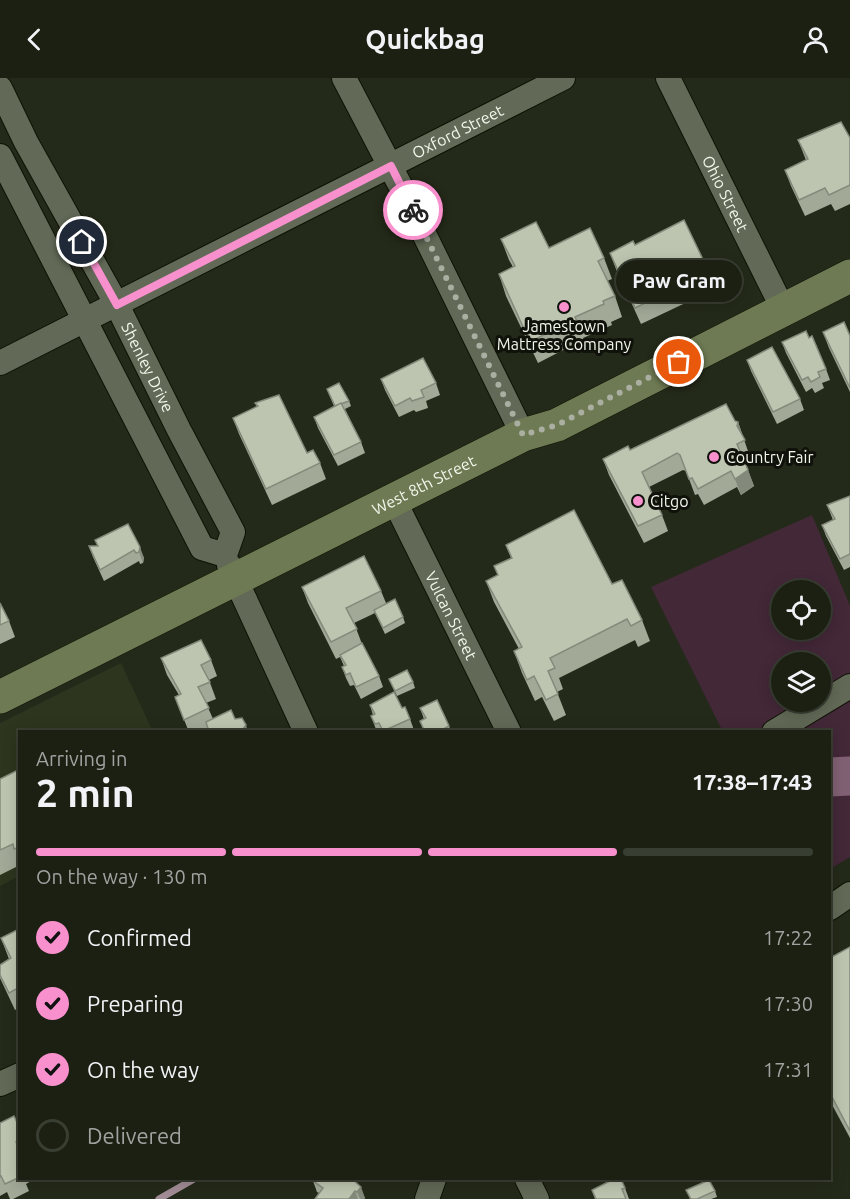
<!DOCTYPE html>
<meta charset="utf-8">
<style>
:root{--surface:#1b2013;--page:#282d21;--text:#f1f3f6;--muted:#a0a3a0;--line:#393e33;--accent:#f790cd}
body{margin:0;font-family:Ubuntu,sans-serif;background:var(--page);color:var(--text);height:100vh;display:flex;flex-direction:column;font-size:22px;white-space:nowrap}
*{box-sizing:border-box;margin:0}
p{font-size:20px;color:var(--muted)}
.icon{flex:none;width:33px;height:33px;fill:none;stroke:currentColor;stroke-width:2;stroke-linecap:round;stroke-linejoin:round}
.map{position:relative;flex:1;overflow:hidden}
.side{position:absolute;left:18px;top:652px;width:813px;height:450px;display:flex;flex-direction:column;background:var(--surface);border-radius:0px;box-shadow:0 3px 15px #0003,0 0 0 2px var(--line)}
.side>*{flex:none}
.controls{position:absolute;left:771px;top:502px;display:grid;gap:12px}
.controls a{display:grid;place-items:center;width:60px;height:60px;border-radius:50%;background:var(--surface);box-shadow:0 3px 15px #0003,0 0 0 2px var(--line);font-size:30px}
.pin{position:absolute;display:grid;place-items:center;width:51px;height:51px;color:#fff;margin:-26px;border:3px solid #fff;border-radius:50%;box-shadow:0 2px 6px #0007}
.courier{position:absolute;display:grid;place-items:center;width:60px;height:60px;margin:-30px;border:4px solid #f790cd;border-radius:50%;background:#fff;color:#222;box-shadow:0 2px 8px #0007}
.bubble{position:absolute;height:42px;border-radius:21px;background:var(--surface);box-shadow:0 3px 15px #0003,0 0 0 2px var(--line);font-size:20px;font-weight:600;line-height:42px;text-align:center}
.headline em{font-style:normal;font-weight:600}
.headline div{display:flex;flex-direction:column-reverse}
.headline{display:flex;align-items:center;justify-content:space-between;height:102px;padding:0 18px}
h1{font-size:39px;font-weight:600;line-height:45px}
.bar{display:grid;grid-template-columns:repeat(4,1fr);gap:9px 6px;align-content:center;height:72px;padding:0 18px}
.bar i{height:8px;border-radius:4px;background:var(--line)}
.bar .selected{background:var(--accent)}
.bar p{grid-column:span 4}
ol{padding:0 18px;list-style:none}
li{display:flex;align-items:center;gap:18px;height:66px}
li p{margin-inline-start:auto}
li .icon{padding:6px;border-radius:50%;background:var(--accent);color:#111;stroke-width:4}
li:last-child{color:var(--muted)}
li i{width:33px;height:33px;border:3px solid var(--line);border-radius:50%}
header{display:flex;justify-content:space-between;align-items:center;height:78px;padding:0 18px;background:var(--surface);font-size:27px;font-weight:600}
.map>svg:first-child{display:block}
.built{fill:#2e351e}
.green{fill:#432838;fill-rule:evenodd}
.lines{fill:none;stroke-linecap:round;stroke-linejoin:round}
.stream{stroke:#a38d97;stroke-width:7}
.river{stroke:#816073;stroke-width:39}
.minor-casing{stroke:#0e1204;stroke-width:26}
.secondary-casing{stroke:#0e1204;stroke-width:34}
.minor{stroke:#626956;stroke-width:24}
.secondary{stroke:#6e7a53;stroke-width:33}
.wall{fill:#a3a997}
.shaded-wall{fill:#848a7b}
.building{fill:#bdc5b0;stroke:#848a7b;stroke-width:1.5}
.done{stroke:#aaafa2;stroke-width:6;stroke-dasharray:0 10.8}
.route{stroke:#f790cd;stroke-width:8}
.poi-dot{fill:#f790cd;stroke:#0f110a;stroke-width:2}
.labels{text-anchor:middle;stroke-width:6;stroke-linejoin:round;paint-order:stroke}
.street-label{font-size:16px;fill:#f2f6eb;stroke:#0f110a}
.poi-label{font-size:16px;fill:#f2f6eb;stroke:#0f110a;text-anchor:start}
</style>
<header><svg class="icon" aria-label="back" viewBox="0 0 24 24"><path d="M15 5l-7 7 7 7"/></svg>Quickbag<svg class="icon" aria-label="person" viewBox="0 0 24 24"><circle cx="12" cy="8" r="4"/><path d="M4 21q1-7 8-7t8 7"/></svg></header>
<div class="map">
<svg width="850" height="1121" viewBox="0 0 850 1121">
<rect width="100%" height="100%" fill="#242a19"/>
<path class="built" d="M121 585 153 654H20L19 798 0 808V645Z"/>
<g class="green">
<path d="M812 437 850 528V596L821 613 820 585H782V624H803L757 654H723L651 509ZM782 513H820V552H782Z"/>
<path d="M850 620V779L830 791V654H794Z"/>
</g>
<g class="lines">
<path class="stream" d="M159 1121 194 1101"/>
<path class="river" d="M830 699 850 698"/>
<defs>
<g id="minor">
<path d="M344 0 401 109 523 357"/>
<path id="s1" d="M668 0 783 231"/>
<path id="s2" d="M0 10 26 64 117 227 179 352 233 454 225 477 202 470 0 78"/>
<path id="s3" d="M0 285 563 0"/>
<path id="s4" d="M394 422 509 654"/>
<path d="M229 487 306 654"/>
<path d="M774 654 850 608"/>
<path d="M830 830 850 816"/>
<path d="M0 1006 20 997"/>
<path d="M527 1101 537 1121"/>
<path d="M427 1121 434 1101"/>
</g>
<g id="secondary">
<path id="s5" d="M0 619 523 357 557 347 850 198"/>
</g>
</defs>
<use href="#minor" class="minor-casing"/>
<use href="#secondary" class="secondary-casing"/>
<use href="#minor" class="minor"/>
<use href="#secondary" class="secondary"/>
</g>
<g class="wall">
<path d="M850 60V126L835 133 831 126 805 138 791 108 785 92 806 82 798 62Z"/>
<path d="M501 161 604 180 612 201 607 203 615 218 622 239 611 244 612 247 583 260 586 267 571 274 569 269 538 285 506 218 499 196 513 189 509 182Z"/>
<path d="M635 167 709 194 715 211 641 246 616 191 610 175Z"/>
<path d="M823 254 850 258V314L829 270Z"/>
<path d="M782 264 826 291 830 302 822 305 824 310 815 315 812 310 806 314 786 275Z"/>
<path d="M747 282 800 321 804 332 777 346 751 293Z"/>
<path d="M381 301 436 305 440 317 426 323 428 330 416 334 414 332 399 339 385 312Z"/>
<path d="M327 311 349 323 351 328 345 331 361 364 365 375 338 388 318 350 314 339 334 328Z"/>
<path d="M255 325 307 375 320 385 326 401 272 427 239 356 233 340 257 329Z"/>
<path d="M735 343 738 344 750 379 744 382 754 408 741 417 737 409 704 427 698 416 695 417 686 393 683 392 649 409 662 437 668 453 644 465 609 397 603 381Z"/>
<path d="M850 418V489L844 492 826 458 822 447 833 442 827 427Z"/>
<path d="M128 446 144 480 143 485 140 486 139 483 104 503 93 479 89 468H98L95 462Z"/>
<path d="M506 467 612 506 642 542 650 563 638 569 635 562 559 600 563 611 557 614 566 637 554 643 542 619 535 623 522 595 514 573 519 571 494 524 486 503 498 497 494 488 511 480Z"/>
<path d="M302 509 381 513 386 525 403 539 405 545 385 556 375 535 354 545 362 566 379 598 383 609 361 621 354 607 350 608 346 600 342 589 344 588 340 579 336 581 308 525Z"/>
<path d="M0 525 9 543 15 559 0 566Z"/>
<path d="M161 580 211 582 217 598 209 602 216 621 206 625 213 641H235L248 654H209L208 650 199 654H189L175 619 179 617 167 597Z"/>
<path d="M389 601 413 604 415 610 397 618Z"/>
<path d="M370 627 402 630 410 641 414 652 409 654H377L371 638 373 637Z"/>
<path d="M420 630 449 648 451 654H424L420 643 424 641Z"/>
<path d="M20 691V787L0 797V701Z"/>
<path d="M20 858V929L15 932 0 900V887L9 881 1 860Z"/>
<path d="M850 869V1060L830 1023V880Z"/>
<path d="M0 1045 20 1051V1101H32L33 1102 26 1106 29 1113 13 1121H10L7 1114 0 1118Z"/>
<path d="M314 1101H355L354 1102 365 1120 364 1121H315L319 1115 317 1114 313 1103Z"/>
<path d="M625 1110 629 1121H595L592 1112Z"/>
<path d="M686 1112 715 1113 717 1119 711 1121H690Z"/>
</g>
<g class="shaded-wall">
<path d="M738 344 744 361 737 348Z"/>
<path d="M748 392 754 408 741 417 735 401Z"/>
<path d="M140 469 144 480 143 485 139 474Z"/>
<path d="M246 647 248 654H245L243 651Z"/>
<path d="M361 1109 365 1120 364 1121H360L357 1114Z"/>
<path d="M355 1113 358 1121H349Z"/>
</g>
<g class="building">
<path d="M841 44 850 60V107L829 117 825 110 799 122 785 92 808 81 798 62Z"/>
<path d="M684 142 709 194 635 230 610 175 633 163 635 167Z"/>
<path d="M536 144 549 170 590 150 604 180 598 183 615 218 603 223 604 226 575 239 578 246 563 253 561 248 530 264 499 196 515 188 501 161Z"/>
<path d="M844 244 850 258V310L823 254Z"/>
<path d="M806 253 809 260 812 258 826 291 818 294 820 299 811 304 808 299 802 302 782 264Z"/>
<path d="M772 269 800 321 773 334 747 282Z"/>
<path d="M423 280 436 305 421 312 424 319 412 323 410 320 395 328 381 301Z"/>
<path d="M339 305 349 323 335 328 327 311Z"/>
<path d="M279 317 307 375 313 372 320 385 266 411 233 340 258 328 255 325Z"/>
<path d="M341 325 361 364 334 377 314 339Z"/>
<path d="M726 326 735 343 738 344 737 348 745 362 737 366 748 392 735 401 731 393 698 411 692 400 689 401 680 377 677 375 642 394 662 437 638 448 603 381 628 368 630 372Z"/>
<path d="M850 418V476L840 481 822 447 835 441 827 427Z"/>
<path d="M574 432 612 506 622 502 642 542 631 548 627 541 550 580 555 590 548 593 558 616 546 622 534 598 527 602 514 573 522 569 486 503 498 497 494 488 512 480 506 467Z"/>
<path d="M128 446 140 469 139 474 136 475 134 472 100 492 89 468H98L95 462Z"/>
<path d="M364 478 381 513 346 530 357 551 331 564 302 509Z"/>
<path d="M395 521 403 539 383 550 374 532Z"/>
<path d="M0 525 9 543 0 547Z"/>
<path d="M201 562 211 582 201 587 210 604 198 609 209 630 184 642 175 619 181 616 161 580Z"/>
<path d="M362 565 379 598 356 609 350 595 346 597 342 589 346 587 340 577Z"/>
<path d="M407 592 413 604 395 613 389 601Z"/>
<path d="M394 614 402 630 405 629 410 641 383 653 379 645 375 646 371 638 375 636 370 627Z"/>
<path d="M437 622 449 648 438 654H425L420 643 426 640 420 630Z"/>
<path d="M231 632 235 641 242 640 246 647 243 651 240 652 241 654H209L206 644Z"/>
<path d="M20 691V769L14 771 13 766 0 772V701Z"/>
<path d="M17 852 20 858V909L9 915 0 897V887L11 880 1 860Z"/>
<path d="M850 869V1053L830 1015V880Z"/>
<path d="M14 1038 20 1051V1063L16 1064 20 1072V1099L5 1106 1 1098 0 1099V1045Z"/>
<path d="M314 1101H352L361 1109 357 1114 355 1113 349 1121H315L323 1110 313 1103Z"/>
<path d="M614 1101H621L625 1110 622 1111 626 1121H596L592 1112Z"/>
<path d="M709 1102 715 1113 697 1121H691L686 1112Z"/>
</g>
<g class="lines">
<path class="done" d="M413 132 523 357 557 347 679 284"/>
<path class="route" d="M82 164 117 227 391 88 413 132"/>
</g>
<g class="poi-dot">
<circle cx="564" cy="229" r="6"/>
<circle cx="714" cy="379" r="6"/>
<circle cx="638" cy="423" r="6"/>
</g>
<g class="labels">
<g class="street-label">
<text dy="6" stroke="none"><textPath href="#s3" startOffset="513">Oxford Street</textPath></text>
<text dy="6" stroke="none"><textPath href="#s1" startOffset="129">Ohio Street</textPath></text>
<text dy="6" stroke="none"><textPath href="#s2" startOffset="316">Shenley Drive</textPath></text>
<text dy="6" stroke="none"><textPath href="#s5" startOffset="474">West 8th Street</textPath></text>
<text dy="6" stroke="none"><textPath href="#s4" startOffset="129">Vulcan Street</textPath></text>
</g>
<g class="poi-label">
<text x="564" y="254" text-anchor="middle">Jamestown<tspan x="564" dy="18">Mattress Company</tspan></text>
<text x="726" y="385">Country Fair</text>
<text x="650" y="429">Citgo</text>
</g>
</g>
</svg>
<div class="controls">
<a><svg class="icon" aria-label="locate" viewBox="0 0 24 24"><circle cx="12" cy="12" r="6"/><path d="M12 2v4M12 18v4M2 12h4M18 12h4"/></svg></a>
<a><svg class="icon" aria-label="layers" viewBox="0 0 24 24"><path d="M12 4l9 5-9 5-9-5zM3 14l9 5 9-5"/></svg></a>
</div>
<div class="pin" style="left:679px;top:284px;background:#ea580c"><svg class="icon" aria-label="bag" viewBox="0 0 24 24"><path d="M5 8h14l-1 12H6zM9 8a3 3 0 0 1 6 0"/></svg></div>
<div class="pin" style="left:82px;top:164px;background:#1f2937"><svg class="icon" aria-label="home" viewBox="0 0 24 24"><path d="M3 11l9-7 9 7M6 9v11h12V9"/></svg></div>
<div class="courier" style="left:413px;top:132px"><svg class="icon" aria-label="bike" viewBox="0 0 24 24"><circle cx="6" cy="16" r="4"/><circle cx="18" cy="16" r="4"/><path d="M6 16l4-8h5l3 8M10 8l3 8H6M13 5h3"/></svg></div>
<div class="bubble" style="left:616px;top:182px;width:126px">Paw Gram</div>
<section class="side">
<div class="headline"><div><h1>2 min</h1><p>Arriving in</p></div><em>17:38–17:43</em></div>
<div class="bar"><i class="selected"></i><i class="selected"></i><i class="selected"></i><i></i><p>On the way · 130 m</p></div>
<ol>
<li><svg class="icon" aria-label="check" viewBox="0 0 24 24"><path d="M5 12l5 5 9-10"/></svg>Confirmed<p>17:22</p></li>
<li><svg class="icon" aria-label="check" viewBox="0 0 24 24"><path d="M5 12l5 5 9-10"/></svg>Preparing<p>17:30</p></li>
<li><svg class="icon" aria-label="check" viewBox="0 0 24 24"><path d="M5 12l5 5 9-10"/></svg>On the way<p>17:31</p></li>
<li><i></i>Delivered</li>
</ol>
</section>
</div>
